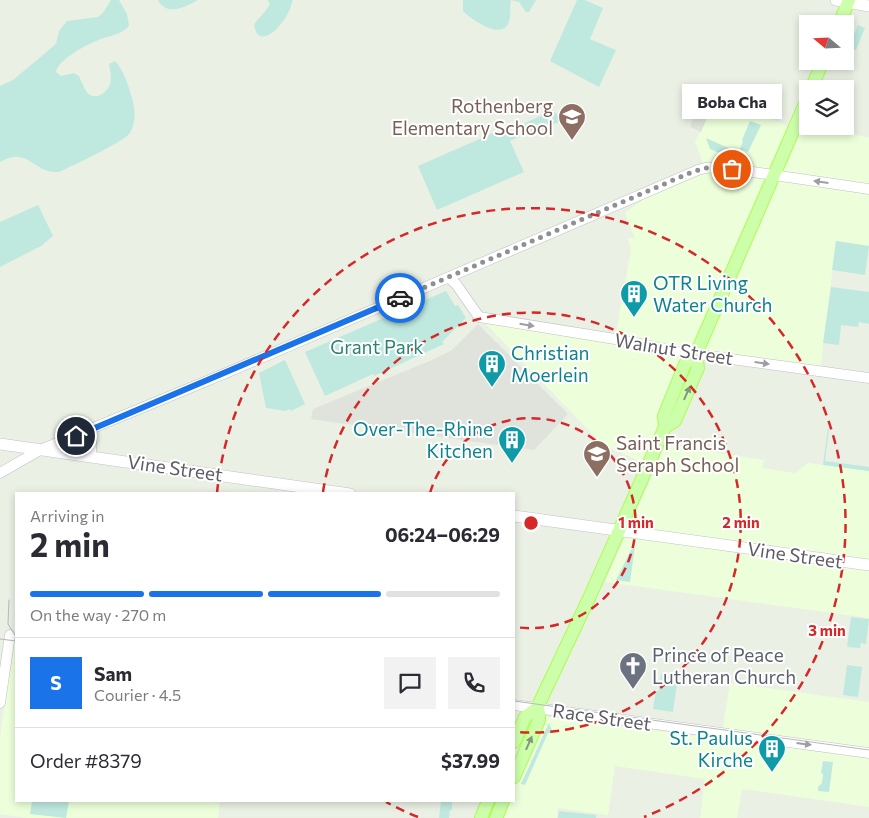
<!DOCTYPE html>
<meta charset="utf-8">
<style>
:root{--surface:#fff;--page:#f2f2f3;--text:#2b2b33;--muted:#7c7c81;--line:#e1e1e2;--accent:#1a73e8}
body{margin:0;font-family:Commissioner,sans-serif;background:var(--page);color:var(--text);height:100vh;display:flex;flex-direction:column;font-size:19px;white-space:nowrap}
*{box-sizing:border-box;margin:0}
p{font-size:16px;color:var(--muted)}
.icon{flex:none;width:28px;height:28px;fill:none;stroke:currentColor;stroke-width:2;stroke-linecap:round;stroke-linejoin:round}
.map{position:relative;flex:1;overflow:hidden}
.panel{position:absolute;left:15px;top:492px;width:500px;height:310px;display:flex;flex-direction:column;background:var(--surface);border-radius:0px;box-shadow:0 2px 8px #0003}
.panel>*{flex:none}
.needle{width:32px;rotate:289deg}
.controls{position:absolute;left:799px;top:15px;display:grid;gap:10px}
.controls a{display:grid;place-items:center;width:55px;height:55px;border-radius:0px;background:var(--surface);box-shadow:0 2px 8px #0003;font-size:25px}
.pin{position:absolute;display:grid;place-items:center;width:42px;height:42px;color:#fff;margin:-21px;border:2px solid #fff;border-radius:50%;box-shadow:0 1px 5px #0007}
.courier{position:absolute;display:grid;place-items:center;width:50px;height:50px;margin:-25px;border:4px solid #1a73e8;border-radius:50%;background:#fff;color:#222;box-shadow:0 1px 6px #0007}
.bubble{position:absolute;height:35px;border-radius:0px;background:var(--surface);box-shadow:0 2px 8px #0003;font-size:16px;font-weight:700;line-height:35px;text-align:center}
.head em{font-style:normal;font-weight:700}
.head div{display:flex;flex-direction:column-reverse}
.head{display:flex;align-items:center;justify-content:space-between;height:85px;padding:0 15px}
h1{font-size:32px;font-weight:700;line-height:38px}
.bar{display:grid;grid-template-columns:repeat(4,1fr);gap:8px 5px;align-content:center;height:60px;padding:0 15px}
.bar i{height:6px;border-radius:4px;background:var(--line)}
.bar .active{background:var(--accent)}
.bar p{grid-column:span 4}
.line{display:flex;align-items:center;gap:12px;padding:0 15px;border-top:1px solid var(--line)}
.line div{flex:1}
.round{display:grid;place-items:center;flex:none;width:52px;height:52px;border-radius:0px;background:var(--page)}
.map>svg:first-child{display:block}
.commercial{fill:#ecffda}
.industrial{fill:#dfe3dc}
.green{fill:#bfe9df}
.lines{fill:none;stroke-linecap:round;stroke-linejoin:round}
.tertiary-casing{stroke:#c1bec6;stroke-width:11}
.secondary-casing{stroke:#c4c1ca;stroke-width:12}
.primary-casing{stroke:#abfd50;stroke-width:14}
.tertiary{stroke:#fff;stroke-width:10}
.secondary{stroke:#fff;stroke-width:11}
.primary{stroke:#cdffaa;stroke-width:12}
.tram{stroke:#b8b8b9;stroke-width:1}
.oneway{fill:#9f9da3}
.oneway2{fill:#86957e}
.done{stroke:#909092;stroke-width:5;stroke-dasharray:0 9}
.route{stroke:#1a73e8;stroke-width:6}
.ring{fill:none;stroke:#d62828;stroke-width:2.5;stroke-dasharray:9 6}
.labels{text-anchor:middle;stroke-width:4;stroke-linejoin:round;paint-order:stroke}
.education-label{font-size:19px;fill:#785e54;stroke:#fff;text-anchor:end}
.culture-label{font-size:19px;fill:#0d838f;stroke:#fff;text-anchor:start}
.park-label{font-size:19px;fill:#2d8473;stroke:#fff}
.street-label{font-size:19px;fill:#5f5c66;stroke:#fff}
.worship-label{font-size:19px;fill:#5b616d;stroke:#fff;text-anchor:start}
.centre{fill:#d62828;stroke:#fff;stroke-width:2.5}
.ring-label{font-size:15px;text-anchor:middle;font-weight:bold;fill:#d62828;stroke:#fff;stroke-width:4;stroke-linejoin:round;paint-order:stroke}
</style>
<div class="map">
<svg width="869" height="818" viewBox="0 0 869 818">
<rect width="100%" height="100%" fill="#eaf0e4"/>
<g class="commercial">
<path d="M719 94 793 129 819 130 869 137V246L836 241 820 371 696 354 648 465 602 444 479 317 615 339 631 250 628 238H635L625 213 661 186 705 168 695 142Z"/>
<path d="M666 445 764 460 762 468 795 473 808 463 869 471V618L605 582Z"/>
<path d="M16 618V801H220L218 818H27L0 814V737Z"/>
<path d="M730 683 869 702V807L742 789 737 818H700L705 779 615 766 608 815 558 808 557 818H499L506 801H514V784L541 722 545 718 552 717 721 739Z"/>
</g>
<g class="industrial">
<path d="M696 113 707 118 701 132 690 127Z"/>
<path d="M478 324 568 414 534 450 311 419 313 409 432 360 452 350Z"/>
</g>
<g class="green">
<path d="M111 0H119L127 14 129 26C121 35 107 36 96 41 84 46 58 60 56 72L61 76 74 73 79 76C81 81 83 86 86 91 93 102 107 94 110 84 112 78 110 70 109 64L115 61C123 69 128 84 131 95 135 108 137 120 130 133 125 141 72 166 59 172 33 174 29 145 0 162V86L13 80 56 44 59 31 67 21 98 17 103 13Z"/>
<path d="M158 0H198C185 7 167 17 158 0Z"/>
<path d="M267 0H293C291 3 291 8 289 11 285 20 271 40 260 36 256 34 255 29 254 25 258 17 267 12 270 3Z"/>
<path d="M463 0H536L529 12H526L519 2 511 0C509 8 512 16 508 24 500 40 471 19 463 11Z"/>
<path d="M577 0H585L603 8 590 39 616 50 599 87 550 61Z"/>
<path d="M858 25 865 28 856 50 849 47Z"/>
<path d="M551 111 556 113 561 121 528 136 526 135 524 129 525 123Z"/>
<path d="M750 121 761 125 748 152 740 149 743 141 742 140Z"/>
<path d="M504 128 506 134 516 131 521 136 510 141 524 172 437 210 418 166Z"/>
<path d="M706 138 744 155 743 156 717 152 710 149Z"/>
<path d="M38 205 53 236 41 246 0 267V222Z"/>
<path d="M836 241 869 246 865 275 832 270Z"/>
<path d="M831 287 869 292V324L859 322 858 327 841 325 839 345 823 343Z"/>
<path d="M446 291 455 306 458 305 466 318 442 342 444 344 374 376 373 374 325 396 305 352Z"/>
<path d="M285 360 305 404 291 411 290 409 285 411 266 408 259 373Z"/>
<path d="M828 428 829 429 825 461 869 467V471L823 465Z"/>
<path d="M635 546 630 582 616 580 631 550Z"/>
<path d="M851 617 869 619 866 644 861 643 860 648 847 647Z"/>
<path d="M847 665 862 667 858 697 843 695Z"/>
<path d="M661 674 678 677 673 712 653 709 656 691H659Z"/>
<path d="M549 723 553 733H548L525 785 521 784Z"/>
<path d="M823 761 833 762 829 792 818 791V787L822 783 823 774 821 773Z"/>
<path d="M32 801H69L66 818 30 814Z"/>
<path d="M441 801H452V810H450L449 818H439Z"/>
<path d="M559 811 596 815V818H558Z"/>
</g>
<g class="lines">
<defs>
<g id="tertiary">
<path d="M449 278 456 284 479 317 615 339 680 352 869 378"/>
<path d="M91 430V457"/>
<path d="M0 473 40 450 226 373 698 170 705 168 719 167 869 189"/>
<path d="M0 703 10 635"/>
<path d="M514 705 869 753"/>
</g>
<g id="secondary">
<path d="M836 0 869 6"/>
<path d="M0 444 350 494"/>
<path d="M514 516 869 565"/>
</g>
<g id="primary">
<path d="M839 24 849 0"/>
<path d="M811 89 823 61"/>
<path d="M665 427 675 421 698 368 696 354"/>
<path d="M514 742 525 717 537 708 590 596 665 427 664 416 685 364 696 354 808 97"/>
<path d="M514 777 539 720V713L537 708"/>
<path d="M481 818 488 801"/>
<path d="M496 818 503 801"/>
</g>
</defs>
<use href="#tertiary" class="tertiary-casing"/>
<use href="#secondary" class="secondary-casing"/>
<use href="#primary" class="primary-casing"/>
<use href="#tertiary" class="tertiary"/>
<use href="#secondary" class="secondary"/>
<use href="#primary" class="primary"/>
<g class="tram">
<path d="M9 600 8 624 16 637"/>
<path d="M0 639 16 641"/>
<path d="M514 701 869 750"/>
</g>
</g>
<defs><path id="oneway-solid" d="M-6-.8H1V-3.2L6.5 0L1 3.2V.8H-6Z" transform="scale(1.25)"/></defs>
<g class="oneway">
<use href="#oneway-solid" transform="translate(821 182) rotate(-172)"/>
<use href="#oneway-solid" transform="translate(527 325) rotate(9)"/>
<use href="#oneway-solid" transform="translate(762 363) rotate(8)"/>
<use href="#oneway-solid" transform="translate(804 744) rotate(7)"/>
</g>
<g class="oneway2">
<use href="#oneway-solid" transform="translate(687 393) rotate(-66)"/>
<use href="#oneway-solid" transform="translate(529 743) rotate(-66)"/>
</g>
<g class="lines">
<path class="done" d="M400 298 692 172 705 168 732 169"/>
<path class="route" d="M76 436 400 298"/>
</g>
<g class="ring">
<path d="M430 493A105 105 0 1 1 515 627"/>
<path d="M323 492A210 210 0 1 1 515 732"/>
<path d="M418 817A315 315 0 0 1 386 802M217 493A315 315 0 1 1 644 817"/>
</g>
<defs>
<symbol id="school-pin" viewBox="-11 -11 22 30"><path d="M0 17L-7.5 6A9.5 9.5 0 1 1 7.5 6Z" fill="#8d6e63" stroke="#fff"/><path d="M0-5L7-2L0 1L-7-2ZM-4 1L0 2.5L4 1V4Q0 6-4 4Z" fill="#fff"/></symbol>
<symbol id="building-pin" viewBox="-11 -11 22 30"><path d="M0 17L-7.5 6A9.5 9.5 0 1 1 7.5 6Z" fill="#0f9aa8" stroke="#fff"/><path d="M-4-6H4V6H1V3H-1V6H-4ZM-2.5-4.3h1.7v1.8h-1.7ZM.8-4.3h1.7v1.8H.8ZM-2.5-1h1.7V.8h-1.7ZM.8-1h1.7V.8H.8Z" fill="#fff"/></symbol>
<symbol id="church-pin" viewBox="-11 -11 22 30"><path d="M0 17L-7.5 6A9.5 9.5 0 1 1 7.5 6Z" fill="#6b7280" stroke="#fff"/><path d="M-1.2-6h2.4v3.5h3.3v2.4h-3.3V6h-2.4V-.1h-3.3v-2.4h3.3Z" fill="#fff"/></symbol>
</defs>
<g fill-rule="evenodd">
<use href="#school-pin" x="556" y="101" width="32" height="43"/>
<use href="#building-pin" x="618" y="278" width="32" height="43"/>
<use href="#building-pin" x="476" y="348" width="32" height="43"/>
<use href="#building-pin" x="496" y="424" width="32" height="43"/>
<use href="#school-pin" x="581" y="438" width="32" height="43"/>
<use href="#church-pin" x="617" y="650" width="32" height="43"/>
<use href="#building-pin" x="756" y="733" width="32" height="43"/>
</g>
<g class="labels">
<g class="education-label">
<text x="553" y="113">Rothenberg<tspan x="553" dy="22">Elementary School</tspan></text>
<text x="616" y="450" text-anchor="start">Saint Francis<tspan x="616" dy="22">Seraph School</tspan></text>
</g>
<g class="culture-label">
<text x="653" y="290">OTR Living<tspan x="653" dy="22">Water Church</tspan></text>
<text x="511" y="360">Christian<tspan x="511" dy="22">Moerlein</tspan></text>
<text x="493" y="436" text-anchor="end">Over-The-Rhine<tspan x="493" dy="22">Kitchen</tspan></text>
<text x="753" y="745" text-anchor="end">St. Paulus<tspan x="753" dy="22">Kirche</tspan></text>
</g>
<g class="park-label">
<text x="377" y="354">Grant Park</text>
</g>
<g class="street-label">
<text transform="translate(674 349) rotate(9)" y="7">Walnut Street</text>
<text transform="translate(175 468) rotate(8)" y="7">Vine Street</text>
<text transform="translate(795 555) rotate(8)" y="7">Vine Street</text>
<text transform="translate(602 717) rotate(8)" y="7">Race Street</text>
</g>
<g class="worship-label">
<text x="652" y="662">Prince of Peace<tspan x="652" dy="22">Lutheran Church</tspan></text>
</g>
</g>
<circle cx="531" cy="523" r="8" class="centre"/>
<g class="ring-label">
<text x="636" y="528">1 min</text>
<text x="741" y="528">2 min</text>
<text x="827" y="636">3 min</text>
</g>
</svg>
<div class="controls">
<a><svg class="needle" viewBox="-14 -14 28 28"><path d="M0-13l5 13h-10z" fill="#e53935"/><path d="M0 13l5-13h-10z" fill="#7c7c81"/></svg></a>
<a><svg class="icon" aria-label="layers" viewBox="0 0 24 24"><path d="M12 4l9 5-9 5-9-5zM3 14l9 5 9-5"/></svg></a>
</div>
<div class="pin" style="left:732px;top:169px;background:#ea580c"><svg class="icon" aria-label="bag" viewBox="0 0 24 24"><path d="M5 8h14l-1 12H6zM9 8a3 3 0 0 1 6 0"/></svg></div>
<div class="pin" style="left:76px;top:436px;background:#1f2937"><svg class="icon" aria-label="home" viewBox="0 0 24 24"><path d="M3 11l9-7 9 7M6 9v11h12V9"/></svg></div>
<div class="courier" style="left:400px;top:298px"><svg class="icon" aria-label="car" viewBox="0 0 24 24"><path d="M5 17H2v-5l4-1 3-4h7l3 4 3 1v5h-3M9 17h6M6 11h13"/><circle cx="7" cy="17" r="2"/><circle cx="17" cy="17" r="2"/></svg></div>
<div class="bubble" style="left:682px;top:84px;width:100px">Boba Cha</div>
<section class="panel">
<div class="head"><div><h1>2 min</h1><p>Arriving in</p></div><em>06:24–06:29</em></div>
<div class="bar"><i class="active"></i><i class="active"></i><i class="active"></i><i></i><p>On the way · 270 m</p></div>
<div class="line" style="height:90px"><b class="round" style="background:var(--accent);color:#fff">S</b><div><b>Sam</b><p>Courier · 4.5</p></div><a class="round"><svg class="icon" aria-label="chat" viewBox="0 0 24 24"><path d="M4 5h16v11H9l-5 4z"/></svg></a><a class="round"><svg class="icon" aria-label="phone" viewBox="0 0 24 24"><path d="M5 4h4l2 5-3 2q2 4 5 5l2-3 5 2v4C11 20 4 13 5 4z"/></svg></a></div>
<div class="line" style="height:65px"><div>Order #8379</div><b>$37.99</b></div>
</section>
</div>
